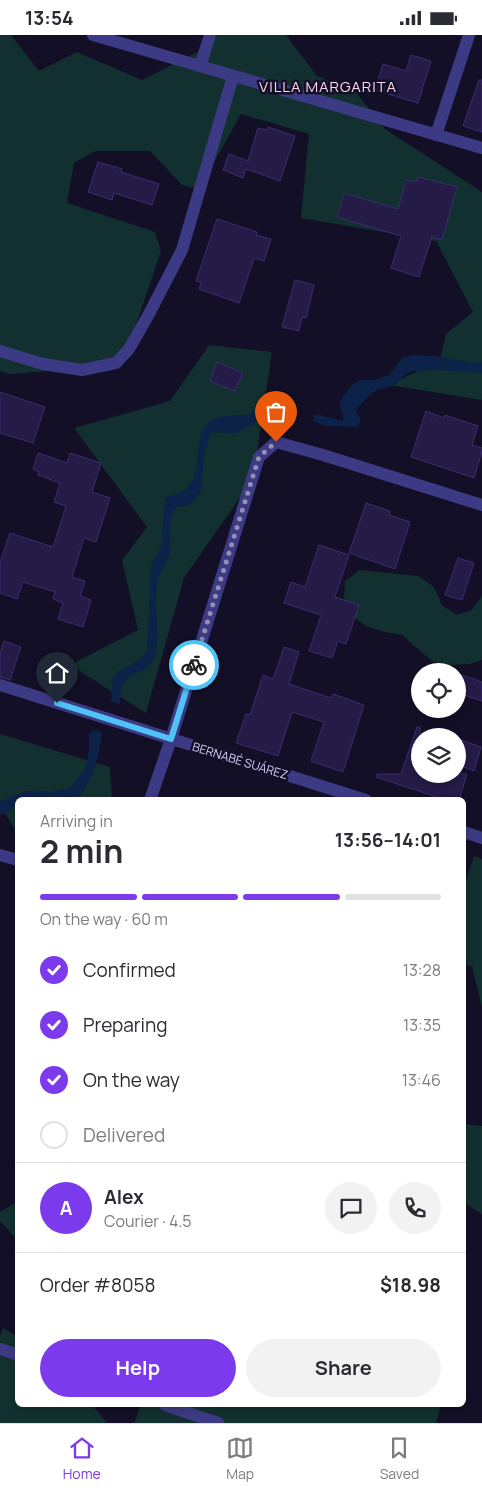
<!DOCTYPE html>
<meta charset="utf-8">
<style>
:root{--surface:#fff;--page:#f2f2f3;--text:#2b2b33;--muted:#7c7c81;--line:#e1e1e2;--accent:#7c3aed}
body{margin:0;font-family:Manrope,sans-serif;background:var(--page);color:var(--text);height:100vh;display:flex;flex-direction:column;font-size:19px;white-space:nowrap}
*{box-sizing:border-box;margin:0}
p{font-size:16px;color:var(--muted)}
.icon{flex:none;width:28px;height:28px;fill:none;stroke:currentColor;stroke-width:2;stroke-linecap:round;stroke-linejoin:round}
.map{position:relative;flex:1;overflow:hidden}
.panel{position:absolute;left:15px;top:762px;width:451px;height:610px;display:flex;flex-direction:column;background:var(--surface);border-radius:8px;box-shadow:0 2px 8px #0003}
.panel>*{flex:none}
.tools{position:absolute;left:411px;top:628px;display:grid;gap:10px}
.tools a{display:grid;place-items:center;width:55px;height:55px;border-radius:50%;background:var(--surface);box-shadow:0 2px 8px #0003;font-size:25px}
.pin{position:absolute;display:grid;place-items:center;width:42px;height:42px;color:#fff;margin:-51px -21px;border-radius:50% 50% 50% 0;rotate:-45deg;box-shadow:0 0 5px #0007}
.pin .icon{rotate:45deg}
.courier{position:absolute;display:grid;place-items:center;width:50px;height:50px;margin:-25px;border:4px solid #4fc3f7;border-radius:50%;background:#fff;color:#222;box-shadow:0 1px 6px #0007}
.headline em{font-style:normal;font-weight:700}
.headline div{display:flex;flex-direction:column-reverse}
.headline{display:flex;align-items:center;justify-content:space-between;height:85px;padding:0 25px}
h1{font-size:32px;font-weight:700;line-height:38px}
.bar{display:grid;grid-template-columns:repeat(4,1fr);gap:8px 5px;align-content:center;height:60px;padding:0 25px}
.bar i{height:6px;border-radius:4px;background:var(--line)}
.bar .selected{background:var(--accent)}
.bar p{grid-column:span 4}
.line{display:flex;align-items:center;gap:12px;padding:0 25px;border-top:1px solid var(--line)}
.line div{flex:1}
.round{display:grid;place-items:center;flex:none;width:52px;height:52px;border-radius:26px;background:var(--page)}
ol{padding:0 25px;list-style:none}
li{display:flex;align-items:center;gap:15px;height:55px}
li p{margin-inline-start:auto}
li .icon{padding:5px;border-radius:50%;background:var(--accent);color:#fff;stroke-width:4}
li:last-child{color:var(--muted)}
li i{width:28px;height:28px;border:2px solid var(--line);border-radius:50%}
.action{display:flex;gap:10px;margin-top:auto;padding:10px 25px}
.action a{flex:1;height:58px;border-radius:30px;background:var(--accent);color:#fff;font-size:20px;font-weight:700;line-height:58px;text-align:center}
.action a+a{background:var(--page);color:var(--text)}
.status{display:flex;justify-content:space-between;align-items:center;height:35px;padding:0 25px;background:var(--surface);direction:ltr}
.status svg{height:14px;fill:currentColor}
.dock{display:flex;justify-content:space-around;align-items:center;height:70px;border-top:1px solid var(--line);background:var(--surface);font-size:14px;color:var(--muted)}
.dock a{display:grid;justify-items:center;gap:2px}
.dock .selected{color:var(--accent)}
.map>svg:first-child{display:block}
.green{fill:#12302f}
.water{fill:#0c2248}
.building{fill:#241b47;stroke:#3b2d73}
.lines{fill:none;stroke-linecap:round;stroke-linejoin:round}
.service{stroke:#3d3a85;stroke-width:12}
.minor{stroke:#3d3a85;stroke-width:12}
.done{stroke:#948fb3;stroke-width:5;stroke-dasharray:0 9}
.route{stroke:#4fc3f7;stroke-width:6}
.labels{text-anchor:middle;stroke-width:5;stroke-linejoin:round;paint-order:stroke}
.street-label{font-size:12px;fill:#d9d4ff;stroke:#130f26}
.quarter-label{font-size:15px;letter-spacing:1px;fill:#ffd6f0;stroke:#130f26}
</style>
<div class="status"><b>13:54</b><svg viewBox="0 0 49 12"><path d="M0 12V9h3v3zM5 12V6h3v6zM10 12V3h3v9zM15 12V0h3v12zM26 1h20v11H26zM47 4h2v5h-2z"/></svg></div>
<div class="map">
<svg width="482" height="1388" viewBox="0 0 482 1388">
<rect width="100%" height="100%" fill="#130f26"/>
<g class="green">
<path d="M0 0H11L39 36 77 17 142 45 200 16 211 0H286L317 41 354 55 385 94 482 157V365L389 350 440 325 446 299 473 277 436 206 301 183 309 99 241 79 199 154 182 150 150 116H95L74 128 67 168 155 197 161 216 122 331 9 339 0 336Z"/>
<path d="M209 310 272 317 253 444 184 543 146 678 70 630 138 595 122 525 147 492 74 393 170 366Z"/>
<path d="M360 535 418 541 434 552 442 570 457 580 472 575 482 561V625L469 629 450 630 432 626 402 600 385 597 368 592 350 580 344 564 345 546Z"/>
<path d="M0 699 110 732 112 765H18L17 798 2 773 0 779Z"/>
<path d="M474 821 482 824V972L472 932 464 929V852Z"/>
<path d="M464 1089 482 1091V1179L464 1168Z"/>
<path d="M17 1167V1205L0 1186V1177Z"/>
<path d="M3 1293 17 1301 18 1370H89L94 1372 107 1388H0V1302Z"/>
<path d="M141 1370H441L436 1388H134Z"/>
</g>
<g class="water">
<path d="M413 320 436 321 473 328 482 326V338C459 337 435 333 413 336 404 338 404 342 398 347 392 353 384 352 377 355 372 357 357 372 356 376L360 383V388L357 392 326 391 313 386 315 379 343 386V378L339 370 343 361 353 349 360 345H374L389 340 403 322Z"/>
<path d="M272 368 271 377C261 383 244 397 235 398 226 399 218 395 210 399L204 420 201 456 190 470 177 472C167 483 171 507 169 521 167 529 161 534 159 542 152 565 160 591 156 615 153 638 135 634 125 646 120 652 121 662 120 669L111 666 113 641C124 630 139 629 147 616L151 532 161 512 165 463C171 459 180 459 186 454 205 438 191 395 212 385 221 380 235 381 246 380 255 379 255 374 261 370 264 368 269 368 272 368Z"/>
<path d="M93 695 102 697C101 713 91 758 74 763 60 768 42 763 27 762L23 765H18L17 769 6 779H0V766L26 756 51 757 71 752 86 732 89 713V699Z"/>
</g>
<g class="building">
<path d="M411 20 431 26 418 68 375 55 383 29 406 36Z"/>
<path d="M479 45H482V97L463 91Z"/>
<path d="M268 92 295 101 280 146 246 134 243 143 223 135 229 119 248 126 258 93 267 95Z"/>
<path d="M98 127 122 134 121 137 159 149 152 170 114 158 112 165 88 157Z"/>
<path d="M418 142 457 152 442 205 432 202 419 242 391 233 401 201 337 182 344 158 398 174 406 145 416 147Z"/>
<path d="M217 184 257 197 256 200 271 204 264 226 254 223 239 268 199 254 201 247 196 246Z"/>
<path d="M295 245 314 250 306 283 302 282 299 296 282 292Z"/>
<path d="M217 327 243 338 235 356 210 346Z"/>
<path d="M0 357 45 372 33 408 0 398Z"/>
<path d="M426 376 444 383 445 380 478 391 472 410 482 413V416L474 443 411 422Z"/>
<path d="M38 418 67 428 70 418 101 428 92 457 110 463 96 507 84 503 72 542 85 546 80 561 91 565 83 592 58 584 63 568 53 564 55 557 23 547 17 564 0 558V527L10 498 53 512 66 471 54 467 60 448 38 440 39 437 33 434Z"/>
<path d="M366 468 390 476 389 480 410 487 395 534 349 518Z"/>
<path d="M319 510 349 520 335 562 359 570 346 609 338 606 332 623 309 616 321 580 284 568 291 547 305 552Z"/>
<path d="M458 523 474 528 462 565 445 560Z"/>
<path d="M4 606 21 612 10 645 0 642V619Z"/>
<path d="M284 612 299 617 289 649 331 663 333 659 364 670 343 737 311 726 324 687 292 677 278 721 236 708 246 679 250 680 263 640 273 644Z"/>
<path d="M462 640 482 647V666L458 658Z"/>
<path d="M417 692H420V739H467L459 765H446L376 742 377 739H401Z"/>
<path d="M458 704 481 712 474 736 458 730Z"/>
</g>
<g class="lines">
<g class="service">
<path d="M93 0 482 113"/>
<path d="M0 820 18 825"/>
<path d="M0 1314 18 1320"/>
<path d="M165 1370 218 1388"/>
</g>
<g class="minor">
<path d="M200 31 210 0"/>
<path d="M436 100 469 0"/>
<path d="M0 316 43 329 82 335 116 328 129 314 149 279 182 215 233 41"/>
<path d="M0 650 366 765"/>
<path d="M150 765 171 704 259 422 276 407 323 420 482 470"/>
<path d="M464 797 482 803"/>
</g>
</g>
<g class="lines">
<path class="done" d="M194 630 259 422 276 407"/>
<path class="route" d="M57 668 171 704 194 630"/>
</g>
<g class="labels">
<g class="street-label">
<text transform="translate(240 726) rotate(17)" y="4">BERNABÉ SUÁREZ</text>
</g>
<g class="quarter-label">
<text x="328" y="57">VILLA MARGARITA</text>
</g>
</g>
</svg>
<div class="tools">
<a><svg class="icon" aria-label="locate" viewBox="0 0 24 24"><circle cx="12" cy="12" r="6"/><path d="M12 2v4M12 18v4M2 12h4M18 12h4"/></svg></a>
<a><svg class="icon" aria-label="layers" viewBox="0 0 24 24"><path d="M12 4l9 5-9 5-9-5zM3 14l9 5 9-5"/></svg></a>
</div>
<div class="pin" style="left:276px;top:407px;background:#ea580c"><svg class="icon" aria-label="bag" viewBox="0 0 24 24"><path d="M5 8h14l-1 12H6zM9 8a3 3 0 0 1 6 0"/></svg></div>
<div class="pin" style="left:57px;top:668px;background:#1f2937"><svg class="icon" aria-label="home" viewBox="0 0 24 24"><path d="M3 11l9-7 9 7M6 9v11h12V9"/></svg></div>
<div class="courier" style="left:194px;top:630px"><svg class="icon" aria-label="bike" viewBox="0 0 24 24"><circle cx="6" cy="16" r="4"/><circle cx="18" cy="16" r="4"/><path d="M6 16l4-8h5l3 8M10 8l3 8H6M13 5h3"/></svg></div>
<section class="panel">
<div class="headline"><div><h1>2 min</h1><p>Arriving in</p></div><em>13:56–14:01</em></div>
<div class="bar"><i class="selected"></i><i class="selected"></i><i class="selected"></i><i></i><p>On the way · 60 m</p></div>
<ol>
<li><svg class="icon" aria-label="check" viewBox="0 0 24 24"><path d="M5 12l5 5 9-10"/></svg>Confirmed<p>13:28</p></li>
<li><svg class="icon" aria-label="check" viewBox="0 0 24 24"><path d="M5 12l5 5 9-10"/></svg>Preparing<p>13:35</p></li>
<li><svg class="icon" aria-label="check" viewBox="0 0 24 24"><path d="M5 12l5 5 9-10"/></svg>On the way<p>13:46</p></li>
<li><i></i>Delivered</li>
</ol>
<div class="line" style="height:90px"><b class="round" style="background:var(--accent);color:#fff">A</b><div><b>Alex</b><p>Courier · 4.5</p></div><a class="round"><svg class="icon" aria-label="chat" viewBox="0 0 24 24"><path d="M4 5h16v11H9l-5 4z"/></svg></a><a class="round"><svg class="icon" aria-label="phone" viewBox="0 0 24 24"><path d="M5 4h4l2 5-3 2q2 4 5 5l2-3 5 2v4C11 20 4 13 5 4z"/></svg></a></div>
<div class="line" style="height:65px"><div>Order #8058</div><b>$18.98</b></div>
<div class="action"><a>Help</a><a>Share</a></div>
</section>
</div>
<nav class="dock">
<a class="selected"><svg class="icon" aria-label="home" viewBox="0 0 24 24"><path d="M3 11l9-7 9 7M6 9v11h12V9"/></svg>Home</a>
<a><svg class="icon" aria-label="map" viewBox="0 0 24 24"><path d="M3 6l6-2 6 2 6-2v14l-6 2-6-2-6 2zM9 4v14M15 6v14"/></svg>Map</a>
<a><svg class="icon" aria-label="saved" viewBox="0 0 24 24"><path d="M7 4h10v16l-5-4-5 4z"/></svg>Saved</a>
</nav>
